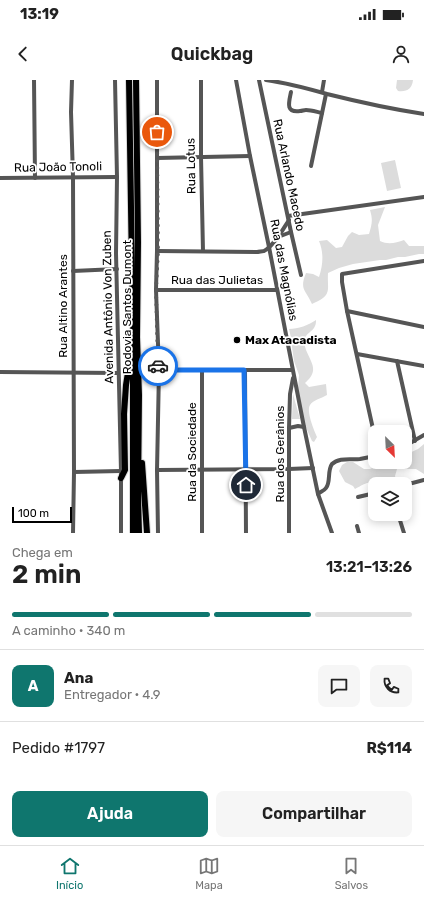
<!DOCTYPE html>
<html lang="pt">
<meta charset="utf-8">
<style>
:root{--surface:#fff;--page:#f6f6f6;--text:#222;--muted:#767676;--line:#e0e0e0;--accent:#0f766e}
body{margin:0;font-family:Rubik,sans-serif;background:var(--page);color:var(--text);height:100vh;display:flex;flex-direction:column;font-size:15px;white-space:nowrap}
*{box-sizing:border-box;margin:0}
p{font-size:13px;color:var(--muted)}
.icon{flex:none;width:22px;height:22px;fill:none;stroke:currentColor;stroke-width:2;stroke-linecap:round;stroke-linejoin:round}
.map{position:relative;height:453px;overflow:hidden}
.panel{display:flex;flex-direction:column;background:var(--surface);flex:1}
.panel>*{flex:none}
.needle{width:26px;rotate:156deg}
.buttons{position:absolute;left:368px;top:345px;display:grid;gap:8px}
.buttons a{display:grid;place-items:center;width:44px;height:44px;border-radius:8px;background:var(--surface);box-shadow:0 2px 10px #0003;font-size:20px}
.scale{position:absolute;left:12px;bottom:10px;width:60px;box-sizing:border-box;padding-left:4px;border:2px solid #000;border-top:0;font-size:11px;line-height:14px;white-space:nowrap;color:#000;-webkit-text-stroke:3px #fff;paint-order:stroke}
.pin{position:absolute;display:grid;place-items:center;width:34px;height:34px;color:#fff;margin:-17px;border:2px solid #fff;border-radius:50%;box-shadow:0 1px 4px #0007}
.courier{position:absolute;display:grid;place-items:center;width:40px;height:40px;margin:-20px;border:3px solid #1a73e8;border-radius:50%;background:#fff;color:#222;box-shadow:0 1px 5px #0007}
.head em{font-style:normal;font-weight:600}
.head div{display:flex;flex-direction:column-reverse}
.head{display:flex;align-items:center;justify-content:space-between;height:68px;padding:0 12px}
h1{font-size:26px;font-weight:600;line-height:30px}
.bar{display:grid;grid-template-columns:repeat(4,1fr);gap:6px 4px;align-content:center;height:48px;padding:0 12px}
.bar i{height:5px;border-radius:3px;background:var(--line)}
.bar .active{background:var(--accent)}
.bar p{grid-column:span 4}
.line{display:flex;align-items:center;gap:10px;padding:0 12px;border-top:1px solid var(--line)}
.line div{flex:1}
.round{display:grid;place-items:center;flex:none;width:42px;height:42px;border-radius:8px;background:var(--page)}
.primary-button{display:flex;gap:8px;margin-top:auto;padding:8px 12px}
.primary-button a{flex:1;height:46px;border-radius:8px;background:var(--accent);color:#fff;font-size:16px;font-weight:600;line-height:46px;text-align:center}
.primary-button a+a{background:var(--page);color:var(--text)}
.status{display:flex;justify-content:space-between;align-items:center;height:28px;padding:0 20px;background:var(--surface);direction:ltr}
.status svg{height:11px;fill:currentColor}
header{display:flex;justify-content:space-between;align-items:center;height:52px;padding:0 12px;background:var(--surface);font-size:18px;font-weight:600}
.tabs{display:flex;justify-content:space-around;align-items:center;height:56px;border-top:1px solid var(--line);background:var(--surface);font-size:11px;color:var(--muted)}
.tabs a{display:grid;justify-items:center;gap:2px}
.tabs .active{color:var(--accent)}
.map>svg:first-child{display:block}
.green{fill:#dcdcdc}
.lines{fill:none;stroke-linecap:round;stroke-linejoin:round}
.highway-casing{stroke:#dbdbdb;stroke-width:8}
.minor{stroke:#555;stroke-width:4}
.highway{stroke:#000;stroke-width:6}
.done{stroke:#595959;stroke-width:4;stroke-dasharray:0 7.2}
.route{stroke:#1a73e8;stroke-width:5}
.poi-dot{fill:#000;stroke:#fff;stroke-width:1.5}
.labels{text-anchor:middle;stroke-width:3.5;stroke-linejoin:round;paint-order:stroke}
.street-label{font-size:12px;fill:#000;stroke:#fff}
.poi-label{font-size:12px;font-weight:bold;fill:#000;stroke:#fff;text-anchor:start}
</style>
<div class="status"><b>13:19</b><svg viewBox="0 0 49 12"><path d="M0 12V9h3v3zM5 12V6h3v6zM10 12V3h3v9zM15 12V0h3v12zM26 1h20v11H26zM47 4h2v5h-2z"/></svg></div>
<header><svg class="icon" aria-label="back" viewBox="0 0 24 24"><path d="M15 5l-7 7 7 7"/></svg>Quickbag<svg class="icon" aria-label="person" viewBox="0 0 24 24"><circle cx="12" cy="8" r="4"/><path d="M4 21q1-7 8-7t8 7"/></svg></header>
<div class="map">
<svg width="424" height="453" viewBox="0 0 424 453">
<rect width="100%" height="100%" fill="#fff"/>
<g class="green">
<path d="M397 0H413C412 9 407 12 398 11L396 8Z"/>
<path d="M395 80 401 108 387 111 381 83Z"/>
<path d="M385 127 378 145 380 161C388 165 396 163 404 160L409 166H424V174H419L405 177H398L386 180H380L353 184 339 188 328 193C327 211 333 215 312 224 306 210 299 210 306 193L313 194 319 197C323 185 324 173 319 161L327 160 336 168 342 167 348 156 352 152 359 155 369 154C372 144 373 140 370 130Z"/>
<path d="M316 240C316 242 316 244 315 246 313 252 305 253 304 261 304 263 305 267 306 270 312 284 319 291 305 303L309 307 326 304 327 315C322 318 313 320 310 325 306 331 314 350 317 357L314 362 312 361 304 343 298 308 299 295 294 281 292 267V262L289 249C298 249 309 245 316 240Z"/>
<path d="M293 314 300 339H292Z"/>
<path d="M424 364V394L416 389H397L395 396 397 403 395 404H377C369 400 363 405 355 409L353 406 345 402 339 391 342 385 347 382H353L364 389H370L386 382H405V375L418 369Z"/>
</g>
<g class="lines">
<defs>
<g id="highway">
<path d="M129 0 133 254V453"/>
<path d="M136 0 138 162 137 257 139 315 138 416 139 453"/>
<path d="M142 383 147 453"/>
<path d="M121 398 125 390 124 334 126 305 130 280"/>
</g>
</defs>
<use href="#highway" class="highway-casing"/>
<g class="minor">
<path d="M34 0 35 98"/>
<path d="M72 0 71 32 73 97 74 392 73 453"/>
<path d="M115 0 117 97 116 173 121 391V453"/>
<path d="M157 0V171L156 210 159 290 157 390 158 453"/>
<path d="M201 0V77L203 171"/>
<path d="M236 0 250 76 269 167 304 347 318 414 332 453"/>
<path d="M259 0 291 152 301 195"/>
<path d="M266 0C287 3 306 8 327 14 359 22 391 29 424 34"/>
<path d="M291 12C289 22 285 33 300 31 302 31 304 30 306 30 311 30 317 32 322 33"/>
<path d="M322 12 324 0"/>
<path d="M157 78 250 76"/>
<path d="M311 86 326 14"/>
<path d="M0 98 117 97"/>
<path d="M288 136 424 117"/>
<path d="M278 157 291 152"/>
<path d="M157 171 257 172C258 172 263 171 264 171 274 166 283 149 289 140"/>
<path d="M73 191 117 189"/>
<path d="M156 210H277"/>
<path d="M347 231 424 247"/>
<path d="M357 274 424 286"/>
<path d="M397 281 415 361"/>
<path d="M159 290H292"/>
<path d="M245 290 246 453"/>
<path d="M0 292 118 293"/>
<path d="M289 348 298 346 304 347"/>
<path d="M375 358 347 231 342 202V194L424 181"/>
<path d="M405 366 424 355"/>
<path d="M157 390 289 389 313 388"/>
<path d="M74 392 121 391"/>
<path d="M405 405 424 400"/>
<path d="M318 414C320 412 324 411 326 408 331 402 327 391 332 384 339 377 351 380 360 379 365 378 370 377 375 376"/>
<path d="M358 417 375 413"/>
<path d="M398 434 404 453"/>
<path d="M357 446 359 453"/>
<path d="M202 453V291"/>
<path d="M289 453V348L290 314 293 298"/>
</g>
<use href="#highway" class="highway"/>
</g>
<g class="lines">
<path class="done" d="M157 52 158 171 156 210 158 286"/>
<path class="route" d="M158 286 159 290H244L246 405"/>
</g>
<circle class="poi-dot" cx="237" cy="260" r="4"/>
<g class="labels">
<g class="street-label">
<text transform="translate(191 86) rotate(-91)" y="4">Rua Lotus</text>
<text transform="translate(58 87) rotate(-1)" y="4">Rua João Tonoli</text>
<text transform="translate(289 95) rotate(78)" y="4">Rua Arlando Macedo</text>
<text transform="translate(284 190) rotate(79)" y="4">Rua das Magnólias</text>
<text x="217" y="204">Rua das Julietas</text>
<text transform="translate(63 226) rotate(-90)" y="4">Rua Altino Arantes</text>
<text transform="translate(108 227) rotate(-91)" y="4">Avenida Antônio Von Zuben</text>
<text transform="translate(127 227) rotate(-90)" y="4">Rodovia Santos Dumont</text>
<text transform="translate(192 372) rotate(-90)" y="4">Rua da Sociedade</text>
<text transform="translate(280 374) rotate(-90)" y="4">Rua dos Gerânios</text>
</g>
<g class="poi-label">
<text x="245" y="264">Max Atacadista</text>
</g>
</g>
</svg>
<div class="buttons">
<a><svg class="needle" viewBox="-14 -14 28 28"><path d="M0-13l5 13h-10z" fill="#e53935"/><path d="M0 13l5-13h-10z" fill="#767676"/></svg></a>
<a><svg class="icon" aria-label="layers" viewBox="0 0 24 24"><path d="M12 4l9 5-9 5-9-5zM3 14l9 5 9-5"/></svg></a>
</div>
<div class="scale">100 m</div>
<div class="pin" style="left:157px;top:52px;background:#ea580c"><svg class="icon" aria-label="bag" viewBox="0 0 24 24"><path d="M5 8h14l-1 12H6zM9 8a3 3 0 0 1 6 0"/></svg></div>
<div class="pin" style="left:246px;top:405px;background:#1f2937"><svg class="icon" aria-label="home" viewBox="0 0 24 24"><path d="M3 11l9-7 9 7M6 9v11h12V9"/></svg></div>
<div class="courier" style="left:158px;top:286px"><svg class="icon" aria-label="car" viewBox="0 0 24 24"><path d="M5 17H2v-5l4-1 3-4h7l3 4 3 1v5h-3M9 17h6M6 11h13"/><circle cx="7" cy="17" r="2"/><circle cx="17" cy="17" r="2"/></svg></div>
</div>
<section class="panel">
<div class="head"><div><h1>2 min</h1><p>Chega em</p></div><em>13:21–13:26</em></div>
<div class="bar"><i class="active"></i><i class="active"></i><i class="active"></i><i></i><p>A caminho · 340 m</p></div>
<div class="line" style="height:72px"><b class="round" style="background:var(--accent);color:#fff">A</b><div><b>Ana</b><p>Entregador · 4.9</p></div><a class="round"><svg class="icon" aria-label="chat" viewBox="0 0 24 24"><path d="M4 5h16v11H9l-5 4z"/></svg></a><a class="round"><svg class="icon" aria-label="phone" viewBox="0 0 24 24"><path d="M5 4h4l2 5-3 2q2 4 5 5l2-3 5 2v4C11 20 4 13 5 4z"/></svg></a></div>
<div class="line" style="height:52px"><div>Pedido #1797</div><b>R$114</b></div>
<div class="primary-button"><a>Ajuda</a><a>Compartilhar</a></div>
</section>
<nav class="tabs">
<a class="active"><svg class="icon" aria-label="home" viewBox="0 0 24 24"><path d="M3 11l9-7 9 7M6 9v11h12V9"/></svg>Início</a>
<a><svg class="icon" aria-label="map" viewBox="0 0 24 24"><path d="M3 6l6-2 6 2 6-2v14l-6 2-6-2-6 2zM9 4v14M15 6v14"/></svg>Mapa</a>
<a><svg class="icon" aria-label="saved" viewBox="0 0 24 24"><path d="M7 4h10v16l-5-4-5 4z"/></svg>Salvos</a>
</nav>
